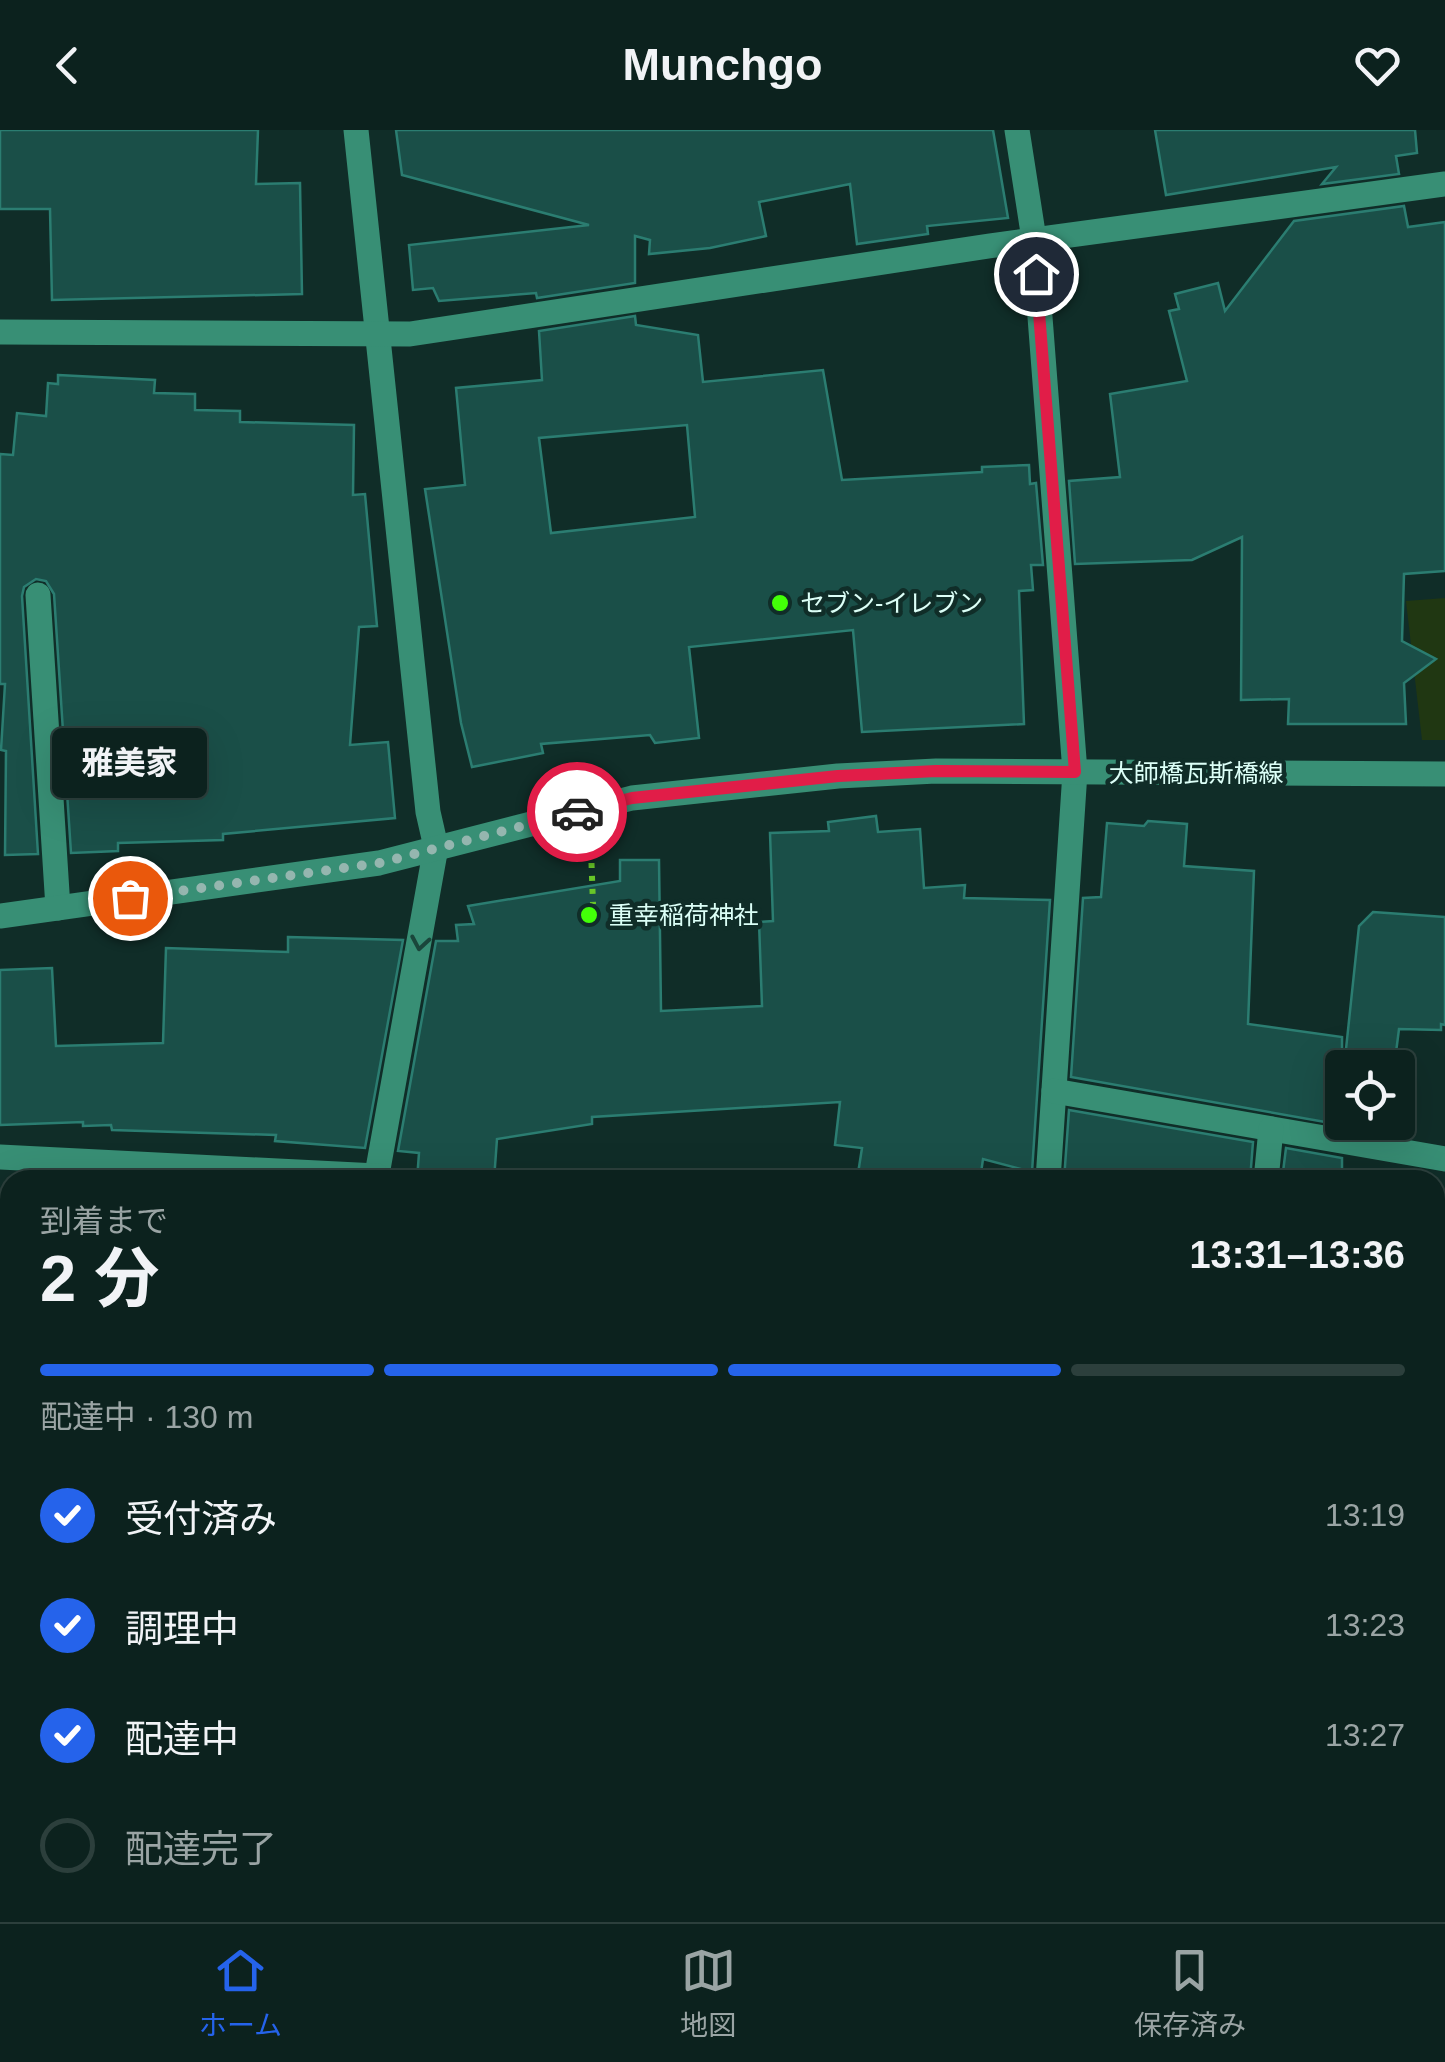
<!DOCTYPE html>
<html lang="ja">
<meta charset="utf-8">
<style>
:root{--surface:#0c221e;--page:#152a27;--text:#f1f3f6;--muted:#9aa4a4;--line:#2c3f3c;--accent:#2563eb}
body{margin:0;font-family:Arial,"Noto Sans JP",sans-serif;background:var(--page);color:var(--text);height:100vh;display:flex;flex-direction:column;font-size:38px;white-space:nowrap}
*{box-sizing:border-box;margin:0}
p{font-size:32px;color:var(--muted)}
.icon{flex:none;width:55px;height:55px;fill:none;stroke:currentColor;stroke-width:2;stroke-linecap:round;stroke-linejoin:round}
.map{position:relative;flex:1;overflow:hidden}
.drawer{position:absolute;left:0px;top:1040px;width:1445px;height:752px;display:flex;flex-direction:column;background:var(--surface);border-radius:30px 30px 0 0;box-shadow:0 10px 40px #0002,0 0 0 2px var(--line)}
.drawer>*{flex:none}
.fabs{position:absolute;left:1325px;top:920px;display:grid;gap:20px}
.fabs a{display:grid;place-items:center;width:90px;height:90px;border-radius:10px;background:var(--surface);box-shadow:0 10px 40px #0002,0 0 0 2px var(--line);font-size:50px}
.pin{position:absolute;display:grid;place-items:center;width:85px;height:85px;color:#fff;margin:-42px;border:5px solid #fff;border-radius:50%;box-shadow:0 2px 10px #0007}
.courier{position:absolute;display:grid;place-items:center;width:100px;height:100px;margin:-50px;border:8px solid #e11d48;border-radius:50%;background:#fff;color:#222;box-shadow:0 2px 12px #0007}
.bubble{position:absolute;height:70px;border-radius:10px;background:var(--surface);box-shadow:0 10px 40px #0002,0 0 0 2px var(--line);font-size:32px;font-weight:700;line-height:70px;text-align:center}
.overview em{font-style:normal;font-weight:700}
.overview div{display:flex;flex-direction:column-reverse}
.overview{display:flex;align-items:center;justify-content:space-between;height:170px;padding:0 40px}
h1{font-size:65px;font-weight:700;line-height:75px}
.bar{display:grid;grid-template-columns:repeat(4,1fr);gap:15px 10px;align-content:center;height:120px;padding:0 40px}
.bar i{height:12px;border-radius:8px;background:var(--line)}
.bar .on{background:var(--accent)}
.bar p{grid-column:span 4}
ol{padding:0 40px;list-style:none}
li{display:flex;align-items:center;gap:30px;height:110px}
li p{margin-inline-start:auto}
li .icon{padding:10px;border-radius:50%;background:var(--accent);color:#fff;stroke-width:4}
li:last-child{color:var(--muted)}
li i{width:55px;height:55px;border:5px solid var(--line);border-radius:50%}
header{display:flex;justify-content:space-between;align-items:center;height:130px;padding:0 40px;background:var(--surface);font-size:45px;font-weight:700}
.menu{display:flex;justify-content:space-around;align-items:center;height:140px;border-top:2px solid var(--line);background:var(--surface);font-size:28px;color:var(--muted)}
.menu a{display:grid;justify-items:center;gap:5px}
.menu .on{color:var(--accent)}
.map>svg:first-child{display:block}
.green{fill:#203712}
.building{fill:#1a4f48;stroke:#2b7d71;stroke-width:2.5;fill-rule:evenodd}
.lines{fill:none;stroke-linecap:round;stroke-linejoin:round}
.path{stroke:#68c628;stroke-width:6;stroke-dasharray:5 8;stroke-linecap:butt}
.minor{stroke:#388f75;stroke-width:25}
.oneway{stroke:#1a463b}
.done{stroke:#95b6af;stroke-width:10;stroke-dasharray:0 18}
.route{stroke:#e11d48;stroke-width:12}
.poi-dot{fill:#43ff08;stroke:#102d28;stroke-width:4}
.labels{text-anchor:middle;stroke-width:9;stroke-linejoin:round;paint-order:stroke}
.poi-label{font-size:25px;fill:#dcfff7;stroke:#102d28;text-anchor:start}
.street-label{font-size:25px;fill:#dcfff7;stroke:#102d28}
</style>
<header><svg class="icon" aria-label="back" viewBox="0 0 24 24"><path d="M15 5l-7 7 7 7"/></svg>Munchgo<svg class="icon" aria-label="heart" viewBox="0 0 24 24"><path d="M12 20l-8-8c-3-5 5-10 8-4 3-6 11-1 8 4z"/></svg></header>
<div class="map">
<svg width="1445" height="1792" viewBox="0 0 1445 1792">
<rect width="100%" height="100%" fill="#102d28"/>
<g class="green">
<path d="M1445 468V610H1422L1406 471Z"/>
<path d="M0 1233 10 1234V1442L0 1440Z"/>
<path d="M1021 1783 1238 1782 1261 1792H1030L1021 1787Z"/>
</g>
<g class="building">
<path d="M0 0H258L256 54 300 53 302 164 52 170 50 79H0Z"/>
<path d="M396 0H993L1008 88 927 96 928 104 857 114 850 54 759 72 766 106 710 118 649 124 650 110 635 106V153L537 168 536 163 439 171 433 158 413 160 409 115 589 95 402 45Z"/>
<path d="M1155 0H1415L1417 23 1396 26 1399 44 1322 54 1336 37 1166 65Z"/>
<path d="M1404 76 1408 97 1445 92V441L1404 444 1402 511 1436 529 1404 553 1406 594H1288L1289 569 1241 570 1242 407 1192 430 1075 434 1069 351 1120 347 1110 264 1187 251 1169 181 1179 179 1175 164 1218 153 1225 181 1294 91Z"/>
<path d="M635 186 636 195 698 205 703 252 823 240 842 350 982 342V337L1029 335 1030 354 1036 353 1043 435H1031L1033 460 1019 461 1024 594 862 602 853 500 689 517 699 608 655 613 650 605 541 614 543 623 472 637 461 593 425 359 465 355 456 258 542 250 539 201ZM687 295 695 387 551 403 539 308Z"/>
<path d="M58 245 155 250 154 263 195 264V280L240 281V292L354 295 353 365 365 364 377 496 359 497 350 615 388 612 395 688 223 704V710L118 713V721L71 723 54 464 46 451 36 449 24 457 22 466 38 724 5 725 6 621 1 620 5 554H0V324L13 325 17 283 46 286 48 253 58 254Z"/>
<path d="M876 686 878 702 920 699 924 758 965 755 964 768 1050 770 1032 1042 983 1029 980 1050H857L862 1018 835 1015 840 972 592 987V994L497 1009 494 1050H417L419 1023 398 1021 436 811H458L456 795 474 794 468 776 620 751V730H659L661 881 762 876 759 792 773 791 770 703 829 701 828 692Z"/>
<path d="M1148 691 1187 694 1184 736 1254 741 1248 894 1342 907V995L1071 947 1083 768 1101 767 1107 693 1144 696Z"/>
<path d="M1373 782 1445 787V895L1441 894V900L1399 899 1394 938H1344L1359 796Z"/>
<path d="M288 807 403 810 365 1018 275 1011 276 1005 112 1000 111 995 83 996V992L0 995V840L52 838 56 916 163 913 166 818 288 822Z"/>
<path d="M1069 980 1253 1012 1250 1050H1064Z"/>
<path d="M1286 1018 1342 1028V1050H1282Z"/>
</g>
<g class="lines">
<g class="path">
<path d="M591 720 593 774"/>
<path d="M1435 1275 1445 1208"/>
</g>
<g class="minor">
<path d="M356 0 428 682 436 717 376 1050"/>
<path d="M1017 0 1034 109 1075 642 1048 1050"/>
<path d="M0 202 410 204 989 116 1445 54"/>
<path d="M38 465 58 778"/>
<path d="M0 786 379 733 632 668 838 646 936 641 1445 644"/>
<path d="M1054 961 1445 1029"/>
<path d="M0 1027 377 1046"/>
<path d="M1266 1050 1271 999"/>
<path d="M0 1212 10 1213"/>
<path d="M0 1459 10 1460"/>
<path d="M951 1782 975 1792"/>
<path d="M235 1792 237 1782"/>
<path d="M997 1792V1782"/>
</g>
</g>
<defs><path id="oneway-chevron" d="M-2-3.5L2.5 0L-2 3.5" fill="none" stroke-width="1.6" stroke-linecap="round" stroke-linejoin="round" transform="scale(2.5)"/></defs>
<use class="oneway" href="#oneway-chevron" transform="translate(420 813) rotate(100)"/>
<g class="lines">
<path class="done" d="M130 768 380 733 577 682"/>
<path class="route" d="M577 682 632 668 838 646 936 641 1075 642 1036 144"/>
</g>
<g class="poi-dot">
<circle cx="780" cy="473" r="10"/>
<circle cx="589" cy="785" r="10"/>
</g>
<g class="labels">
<g class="poi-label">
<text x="800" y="482">セブン-イレブン</text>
<text x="609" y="794">重幸稲荷神社</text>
</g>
<g class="street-label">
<text x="1196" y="652">大師橋瓦斯橋線</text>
</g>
</g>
</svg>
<div class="fabs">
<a><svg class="icon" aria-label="locate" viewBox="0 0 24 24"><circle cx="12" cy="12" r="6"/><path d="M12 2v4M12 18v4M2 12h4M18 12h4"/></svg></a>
</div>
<div class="pin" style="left:130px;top:768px;background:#ea580c"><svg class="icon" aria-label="bag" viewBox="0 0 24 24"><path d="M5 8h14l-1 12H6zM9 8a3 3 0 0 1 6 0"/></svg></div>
<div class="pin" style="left:1036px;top:144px;background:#1f2937"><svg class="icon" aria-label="home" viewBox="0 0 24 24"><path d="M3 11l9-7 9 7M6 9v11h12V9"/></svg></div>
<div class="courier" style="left:577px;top:682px"><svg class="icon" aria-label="car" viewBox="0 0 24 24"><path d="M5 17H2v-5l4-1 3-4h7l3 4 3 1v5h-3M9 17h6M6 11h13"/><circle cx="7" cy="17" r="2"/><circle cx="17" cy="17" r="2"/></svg></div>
<div class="bubble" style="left:52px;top:598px;width:155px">雅美家</div>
<section class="drawer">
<div class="overview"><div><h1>2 分</h1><p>到着まで</p></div><em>13:31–13:36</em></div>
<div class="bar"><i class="on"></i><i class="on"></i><i class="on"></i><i></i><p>配達中 · 130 m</p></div>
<ol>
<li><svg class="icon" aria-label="check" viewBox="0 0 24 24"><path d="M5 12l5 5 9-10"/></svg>受付済み<p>13:19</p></li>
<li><svg class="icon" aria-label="check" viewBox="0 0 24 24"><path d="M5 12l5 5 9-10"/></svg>調理中<p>13:23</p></li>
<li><svg class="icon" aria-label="check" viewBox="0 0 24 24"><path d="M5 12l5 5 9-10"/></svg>配達中<p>13:27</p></li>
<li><i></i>配達完了</li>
</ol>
</section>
</div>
<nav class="menu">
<a class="on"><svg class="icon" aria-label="home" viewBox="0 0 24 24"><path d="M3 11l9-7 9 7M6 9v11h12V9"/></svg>ホーム</a>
<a><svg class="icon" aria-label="map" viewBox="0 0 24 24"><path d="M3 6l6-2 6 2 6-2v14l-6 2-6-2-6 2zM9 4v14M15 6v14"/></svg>地図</a>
<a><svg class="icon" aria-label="saved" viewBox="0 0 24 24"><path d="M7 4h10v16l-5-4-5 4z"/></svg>保存済み</a>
</nav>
